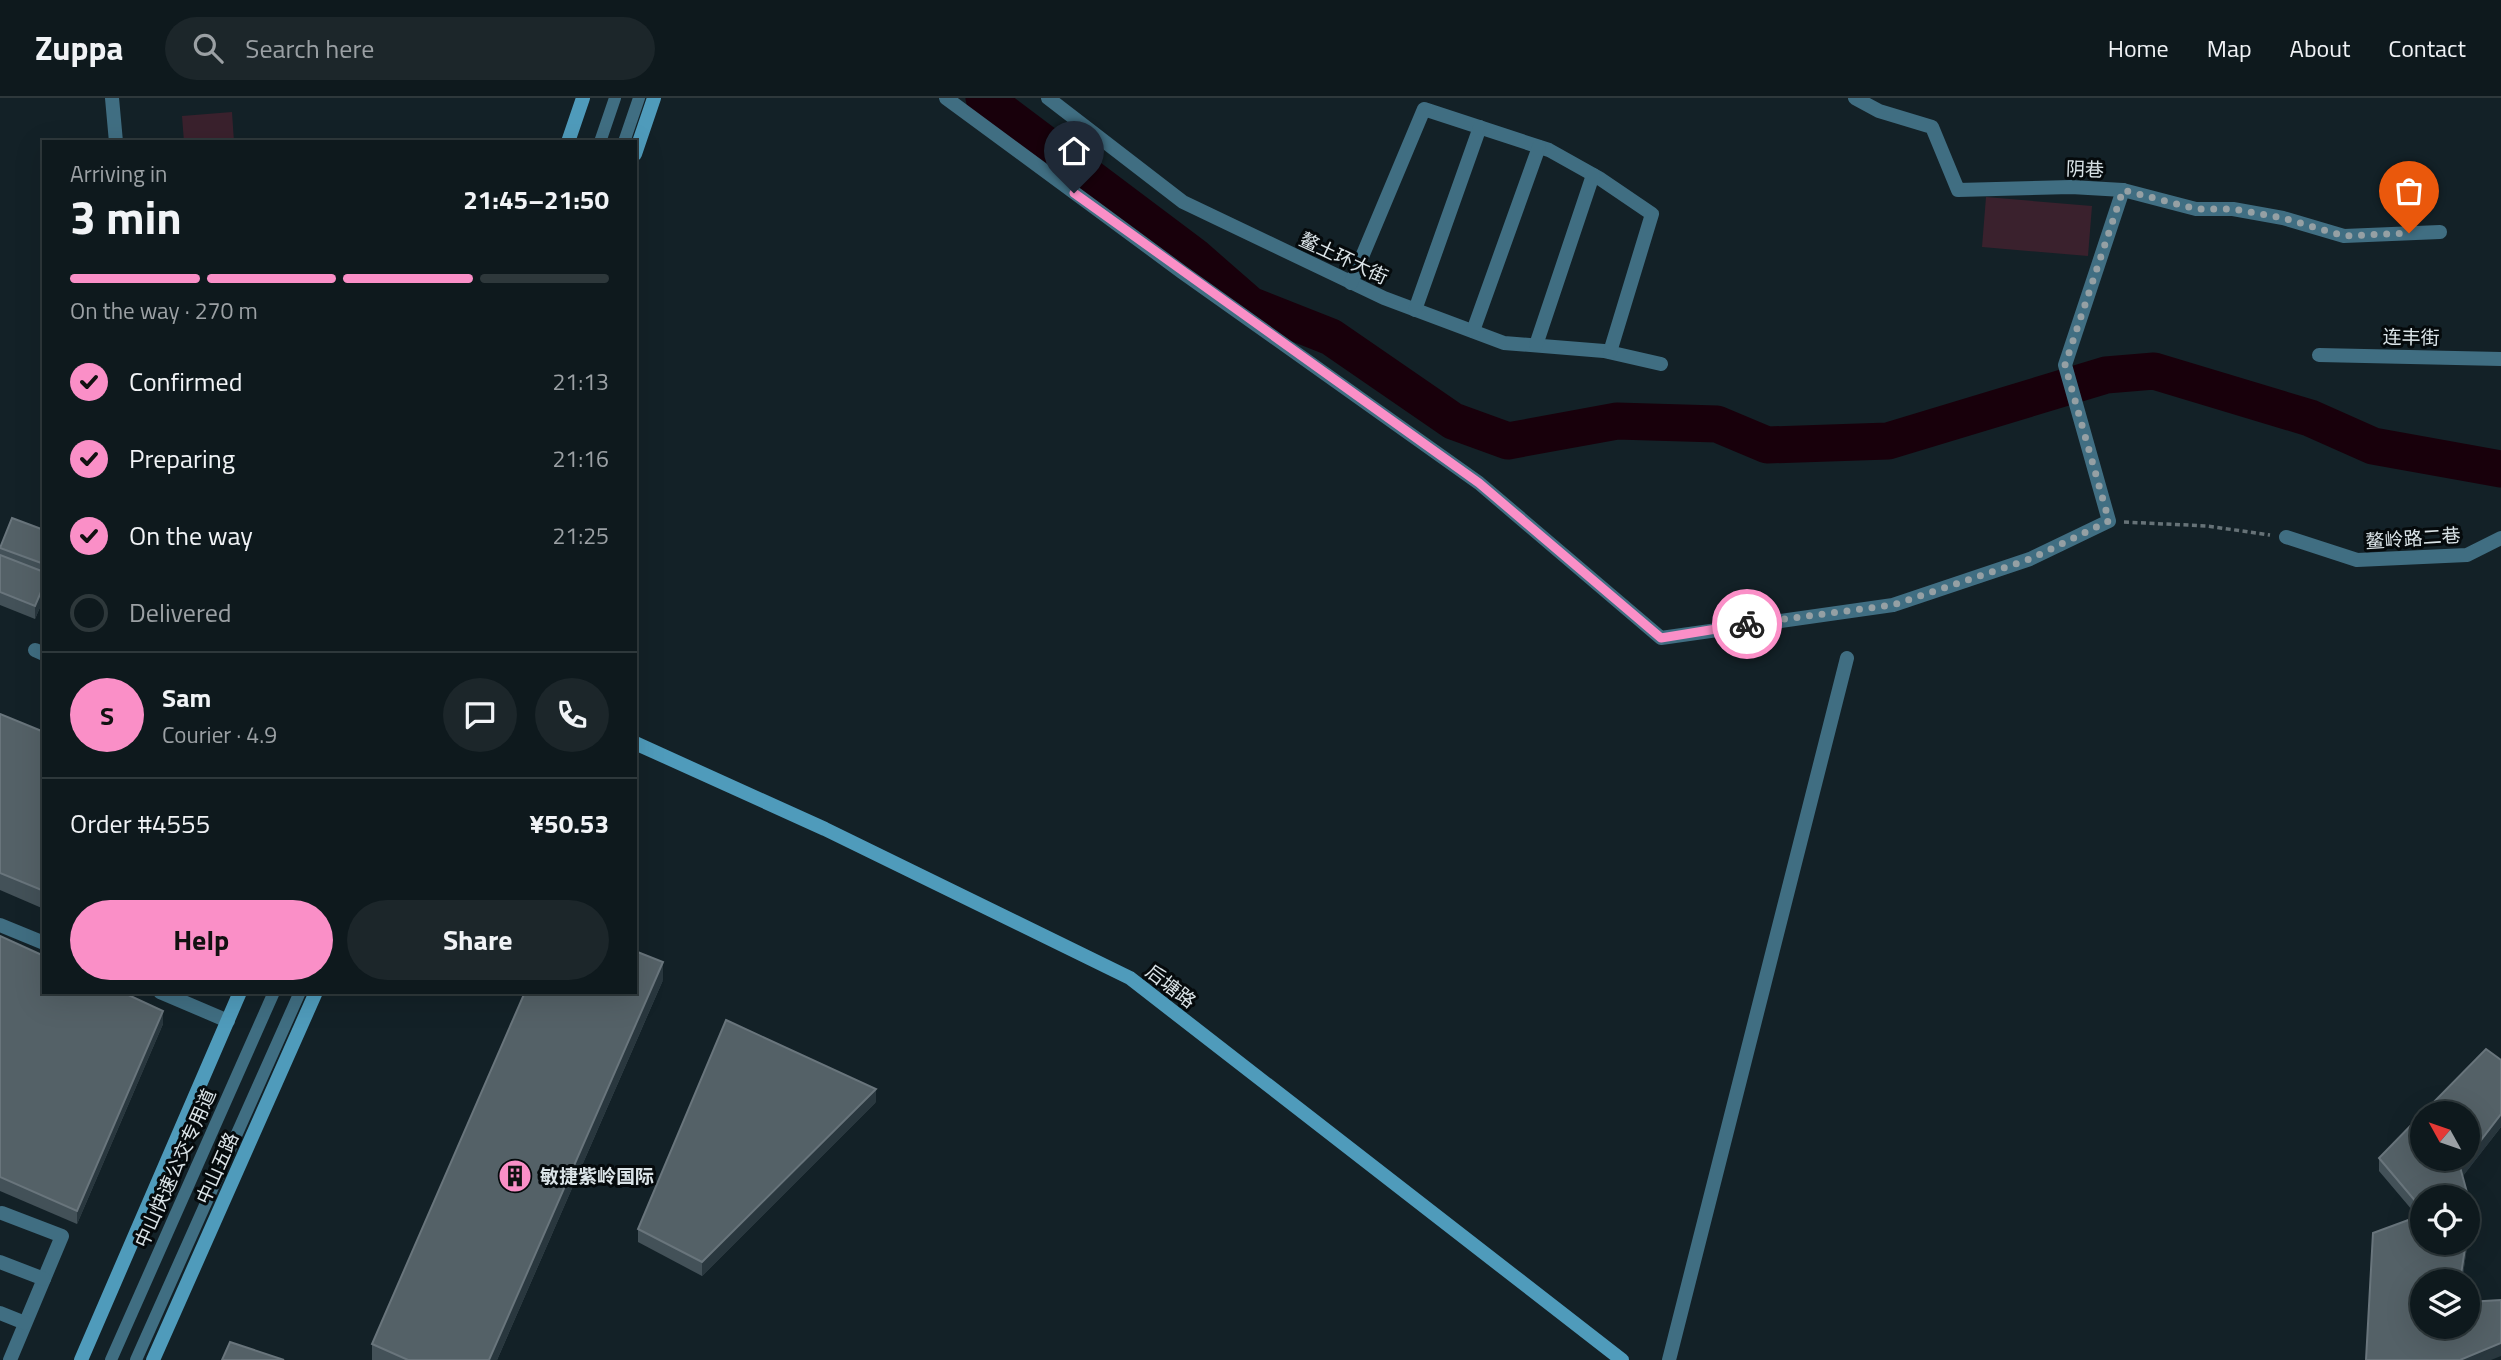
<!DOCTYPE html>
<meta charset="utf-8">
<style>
:root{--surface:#0e191d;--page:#1c262a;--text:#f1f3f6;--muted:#9ba0a4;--line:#2e383b;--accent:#fa8fc7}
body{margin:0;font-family:"Titillium Web","Noto Sans SC",sans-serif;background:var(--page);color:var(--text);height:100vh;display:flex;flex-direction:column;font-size:26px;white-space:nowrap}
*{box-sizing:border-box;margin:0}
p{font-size:23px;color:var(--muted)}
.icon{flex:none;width:38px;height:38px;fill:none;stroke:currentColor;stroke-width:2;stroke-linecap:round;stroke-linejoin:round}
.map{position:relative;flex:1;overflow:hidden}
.details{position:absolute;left:42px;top:42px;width:595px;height:854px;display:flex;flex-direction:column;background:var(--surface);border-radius:0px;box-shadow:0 7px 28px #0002,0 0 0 2px var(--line)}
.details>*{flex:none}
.needle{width:46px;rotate:310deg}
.tools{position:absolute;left:2410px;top:1003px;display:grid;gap:14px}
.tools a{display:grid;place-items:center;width:70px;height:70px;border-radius:50%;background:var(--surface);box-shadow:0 7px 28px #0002,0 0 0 2px var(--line);font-size:35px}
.pin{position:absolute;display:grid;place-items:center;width:60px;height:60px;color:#fff;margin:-72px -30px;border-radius:50% 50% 50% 0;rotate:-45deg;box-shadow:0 0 7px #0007}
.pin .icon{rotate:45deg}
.courier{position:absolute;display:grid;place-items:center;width:70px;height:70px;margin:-35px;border:5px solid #fa8fc7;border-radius:50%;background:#fff;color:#222;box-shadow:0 2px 9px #0007}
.summary em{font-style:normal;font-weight:700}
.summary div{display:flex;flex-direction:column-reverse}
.summary{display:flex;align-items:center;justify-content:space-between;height:119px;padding:0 28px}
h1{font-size:46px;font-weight:700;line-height:52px}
.bar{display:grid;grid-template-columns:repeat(4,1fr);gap:10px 7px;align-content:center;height:84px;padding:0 28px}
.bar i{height:9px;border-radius:5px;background:var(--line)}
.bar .active{background:var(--accent)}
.bar p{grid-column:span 4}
.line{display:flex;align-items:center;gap:18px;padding:0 28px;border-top:2px solid var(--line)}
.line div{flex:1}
.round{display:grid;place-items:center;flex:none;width:74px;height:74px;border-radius:37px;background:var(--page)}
ol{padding:0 28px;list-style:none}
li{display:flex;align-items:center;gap:21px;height:77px}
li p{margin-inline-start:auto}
li .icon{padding:7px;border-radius:50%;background:var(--accent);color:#111;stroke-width:4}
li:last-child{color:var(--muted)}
li i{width:38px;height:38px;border:4px solid var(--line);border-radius:50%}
.action{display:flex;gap:14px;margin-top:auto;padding:14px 28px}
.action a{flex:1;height:80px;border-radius:42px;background:var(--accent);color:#111;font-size:28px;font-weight:700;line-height:80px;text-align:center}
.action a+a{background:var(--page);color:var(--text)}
header{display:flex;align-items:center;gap:42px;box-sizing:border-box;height:98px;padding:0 35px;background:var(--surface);border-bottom:2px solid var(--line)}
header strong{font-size:33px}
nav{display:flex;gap:38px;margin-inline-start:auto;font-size:24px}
.search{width:490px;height:63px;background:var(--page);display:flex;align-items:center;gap:18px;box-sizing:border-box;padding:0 24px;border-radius:38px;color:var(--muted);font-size:26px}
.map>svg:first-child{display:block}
.garden{fill:#3a212d}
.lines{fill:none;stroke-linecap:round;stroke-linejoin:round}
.river{stroke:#18000b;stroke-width:37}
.path{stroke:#667277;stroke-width:3.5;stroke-dasharray:5 3.5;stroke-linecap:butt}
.lane{stroke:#406e82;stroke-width:12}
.street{stroke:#406e82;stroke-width:14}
.secondary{stroke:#4f9bbb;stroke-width:14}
.wall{fill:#435158;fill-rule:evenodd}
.shaded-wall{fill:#29373e}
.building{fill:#546167;stroke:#69757c;stroke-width:2}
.done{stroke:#95a0a4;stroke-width:7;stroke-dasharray:0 12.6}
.route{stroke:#fa8fc7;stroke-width:9}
.labels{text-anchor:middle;stroke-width:6;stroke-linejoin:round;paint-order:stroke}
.street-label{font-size:19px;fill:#dbe4e8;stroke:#050a0c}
.poi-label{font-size:19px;font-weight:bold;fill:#dbe4e8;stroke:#050a0c;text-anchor:start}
</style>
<header>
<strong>Zuppa</strong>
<div class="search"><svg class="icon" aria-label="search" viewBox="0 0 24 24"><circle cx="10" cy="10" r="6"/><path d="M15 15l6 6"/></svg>Search here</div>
<nav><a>Home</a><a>Map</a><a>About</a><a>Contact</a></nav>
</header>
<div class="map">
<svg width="2501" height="1262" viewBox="0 0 2501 1262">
<rect width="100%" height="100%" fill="#132127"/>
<g class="garden">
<path d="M232 14 234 44H184L182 18Z"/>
<path d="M1986 99 2092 108 2088 158 1982 149Z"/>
</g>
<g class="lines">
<path class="river" d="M984 0 1194 158 1250 207 1331 239 1453 323 1508 343 1617 323 1717 326 1767 347 1888 343 2106 277 2154 273 2310 320 2373 348 2501 371"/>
<path class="path" d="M2124 424 2207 428 2270 437"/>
<g class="lane">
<path d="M600 44 615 0"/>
<path d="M624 44 639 0"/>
<path d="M111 1262 274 894"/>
<path d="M136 1262 300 894"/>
</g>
<g class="street">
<path d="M112 0 116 44"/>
<path d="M946 0 1182 174 1479 385 1661 540 1893 507 2030 461 2109 423 2065 267 2123 92"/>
<path d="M1048 0 1183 104 1384 200 1504 245 1604 253 1661 266"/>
<path d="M1855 0 1879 13 1932 29 1958 92 2071 89 2123 92 2196 111H2233L2283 120 2344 138 2440 134"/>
<path d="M1351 185 1424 11 1549 52 1599 80 1652 116 1610 254"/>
<path d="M1415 212 1480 29"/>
<path d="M1473 233 1539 49"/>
<path d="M1536 247 1593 77"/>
<path d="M2319 257 2501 261"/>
<path d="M2286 439 2357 462 2467 457 2501 440"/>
<path d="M35 552 44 556"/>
<path d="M0 827 44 845"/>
<path d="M160 894 228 923"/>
<path d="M2 1115 62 1138 10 1262"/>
<path d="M0 1164 44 1181"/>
<path d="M0 1215 25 1225"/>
<path d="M1669 1262 1847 560"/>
</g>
<g class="secondary">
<path d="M568 44 583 0"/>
<path d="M635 56 654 0"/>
<path d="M635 645 825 731 1130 880 1622 1262"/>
<path d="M81 1262 240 894"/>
<path d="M153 1262 316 894"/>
</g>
</g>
<g class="wall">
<path d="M44 432V500L35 521 0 507V449Z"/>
<path d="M0 616 44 634V811L0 792Z"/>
<path d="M0 838 163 926 77 1126 0 1093Z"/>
<path d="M663 882 497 1262H372V1246Z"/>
<path d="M2501 962V1029L2462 1079 2471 1122 2462 1183H2422L2366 1262 2418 1119 2379 1073V1060ZM2422 1099 2468 1144H2422Z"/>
<path d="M876 1004 702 1178 638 1144V1131Z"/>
</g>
<g class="shaded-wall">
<path d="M44 487V500L35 521V508Z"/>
<path d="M663 864V882L497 1262H489Z"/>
<path d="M163 913V926L77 1126V1113Z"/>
<path d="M876 991V1004L702 1178V1164Z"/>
<path d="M2501 1016V1029L2460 1082V1069L2466 1060H2468V1059Z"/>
<path d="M2471 1109V1122L2462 1183H2460L2466 1144H2468V1134Z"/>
<path d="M2501 1245V1258L2491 1262H2460Z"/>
</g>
<g class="building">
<path d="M12 420 44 432V466L0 450Z"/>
<path d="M0 457 44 474V487L35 508 0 494Z"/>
<path d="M0 616 44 634V793L0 775Z"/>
<path d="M0 838 44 858V894H122L163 913 77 1113 0 1079Z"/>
<path d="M635 853 663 864 489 1262H408L372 1246 525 894H635Z"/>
<path d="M726 922 876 991 702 1164 638 1131Z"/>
<path d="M2486 951 2501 962V1016L2468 1059V1015H2423Z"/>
<path d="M2422 1016V1060H2466L2460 1069 2471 1109 2468 1134V1099H2422V1111L2379 1060Z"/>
<path d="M2422 1117V1144H2466L2460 1183H2422V1228H2468V1204L2501 1202V1245L2460 1262H2366L2373 1135Z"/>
<path d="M230 1244 284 1262H222Z"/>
</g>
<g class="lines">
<path class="done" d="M1747 526 1893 507 2030 461 2109 423 2065 267 2123 92 2196 111H2233L2283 120 2344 138 2409 135"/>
<path class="route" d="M1074 95 1479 385 1661 540 1747 526"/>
</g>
<defs>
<symbol id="building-disc" viewBox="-11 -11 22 22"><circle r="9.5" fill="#fa8fc7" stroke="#050a0c"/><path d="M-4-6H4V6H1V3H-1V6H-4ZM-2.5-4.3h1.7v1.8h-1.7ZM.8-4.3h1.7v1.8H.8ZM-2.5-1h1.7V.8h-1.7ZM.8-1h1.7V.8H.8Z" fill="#111"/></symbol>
</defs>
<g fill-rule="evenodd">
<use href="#building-disc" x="496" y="1059" width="38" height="38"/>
</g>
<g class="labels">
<g class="street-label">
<text transform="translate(2085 71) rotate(2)" y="7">阴巷</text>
<text transform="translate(1344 160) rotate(25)" y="7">鳌土环大街</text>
<text transform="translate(2411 239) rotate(1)" y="7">连丰街</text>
<text transform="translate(2413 440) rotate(-4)" y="7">鳌岭路二巷</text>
<text transform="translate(1171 888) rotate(38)" y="7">后塘路</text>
<text transform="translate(175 1070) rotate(-66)" y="7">中山快速公交专用道</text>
<text transform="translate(217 1070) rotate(-66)" y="7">中山五路</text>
</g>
<g class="poi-label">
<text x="540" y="1085">敏捷紫岭国际</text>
</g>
</g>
</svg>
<div class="tools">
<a><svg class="needle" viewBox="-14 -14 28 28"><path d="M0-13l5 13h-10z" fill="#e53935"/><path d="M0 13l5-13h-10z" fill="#9ba0a4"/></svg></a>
<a><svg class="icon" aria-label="locate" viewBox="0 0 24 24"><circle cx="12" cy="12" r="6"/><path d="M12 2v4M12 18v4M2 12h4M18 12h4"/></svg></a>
<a><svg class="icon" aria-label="layers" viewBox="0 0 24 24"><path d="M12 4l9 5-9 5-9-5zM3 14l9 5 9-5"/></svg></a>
</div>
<div class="pin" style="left:2409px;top:135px;background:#ea580c"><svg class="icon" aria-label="bag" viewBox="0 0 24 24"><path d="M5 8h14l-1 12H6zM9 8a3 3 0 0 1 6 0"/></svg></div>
<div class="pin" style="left:1074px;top:95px;background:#1f2937"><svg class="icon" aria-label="home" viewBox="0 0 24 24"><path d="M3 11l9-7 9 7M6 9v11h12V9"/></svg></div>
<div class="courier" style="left:1747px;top:526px"><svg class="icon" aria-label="bike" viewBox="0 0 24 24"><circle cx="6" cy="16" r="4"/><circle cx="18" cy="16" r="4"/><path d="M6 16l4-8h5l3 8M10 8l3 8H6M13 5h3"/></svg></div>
<section class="details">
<div class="summary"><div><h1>3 min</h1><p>Arriving in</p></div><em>21:45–21:50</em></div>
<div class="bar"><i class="active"></i><i class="active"></i><i class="active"></i><i></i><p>On the way · 270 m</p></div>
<ol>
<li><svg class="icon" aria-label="check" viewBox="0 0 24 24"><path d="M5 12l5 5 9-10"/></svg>Confirmed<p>21:13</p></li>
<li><svg class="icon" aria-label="check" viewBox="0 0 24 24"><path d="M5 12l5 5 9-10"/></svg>Preparing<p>21:16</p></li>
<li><svg class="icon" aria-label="check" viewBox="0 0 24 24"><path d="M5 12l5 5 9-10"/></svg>On the way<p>21:25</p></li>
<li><i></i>Delivered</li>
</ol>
<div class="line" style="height:126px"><b class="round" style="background:var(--accent);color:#111">S</b><div><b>Sam</b><p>Courier · 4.9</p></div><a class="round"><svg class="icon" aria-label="chat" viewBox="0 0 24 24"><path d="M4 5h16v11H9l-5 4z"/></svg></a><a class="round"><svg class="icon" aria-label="phone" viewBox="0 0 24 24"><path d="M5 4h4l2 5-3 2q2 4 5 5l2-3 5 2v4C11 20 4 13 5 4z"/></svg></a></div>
<div class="line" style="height:91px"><div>Order #4555</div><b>¥50.53</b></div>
<div class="action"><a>Help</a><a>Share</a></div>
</section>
</div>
